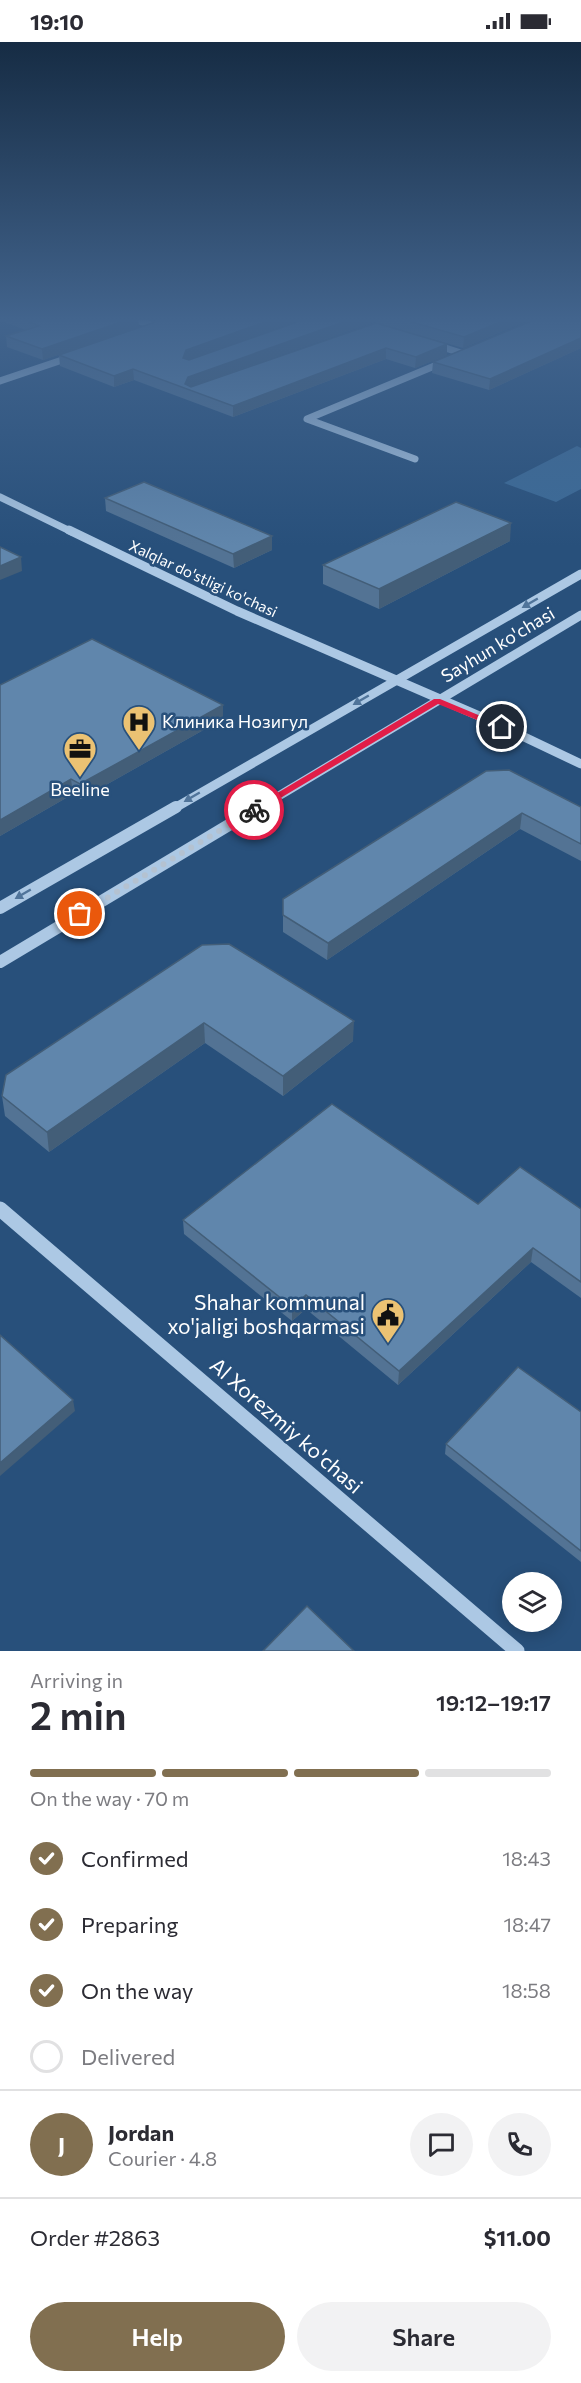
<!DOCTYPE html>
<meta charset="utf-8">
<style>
:root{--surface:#fff;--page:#f2f2f3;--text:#2b2b33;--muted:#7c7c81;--line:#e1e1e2;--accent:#816f50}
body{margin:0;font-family:Commissioner,sans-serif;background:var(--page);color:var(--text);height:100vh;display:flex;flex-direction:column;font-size:22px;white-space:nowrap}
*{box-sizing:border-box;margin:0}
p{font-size:20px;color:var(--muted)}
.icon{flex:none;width:33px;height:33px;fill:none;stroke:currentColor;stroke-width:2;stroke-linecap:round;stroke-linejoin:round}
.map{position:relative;height:1609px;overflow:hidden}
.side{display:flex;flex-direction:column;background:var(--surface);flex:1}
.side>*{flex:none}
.fabs{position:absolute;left:502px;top:1530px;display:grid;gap:12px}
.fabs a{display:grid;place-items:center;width:60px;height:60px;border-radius:50%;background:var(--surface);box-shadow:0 3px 15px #0003;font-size:30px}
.pin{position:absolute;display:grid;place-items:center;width:51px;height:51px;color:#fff;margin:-26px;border:3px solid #fff;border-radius:50%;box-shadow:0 2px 6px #0007}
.courier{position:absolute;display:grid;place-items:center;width:60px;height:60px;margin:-30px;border:4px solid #e11d48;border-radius:50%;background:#fff;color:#222;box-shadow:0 2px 8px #0007}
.overview em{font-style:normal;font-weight:600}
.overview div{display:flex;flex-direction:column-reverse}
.overview{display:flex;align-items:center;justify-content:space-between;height:102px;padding:0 30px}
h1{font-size:39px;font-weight:600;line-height:45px}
.bar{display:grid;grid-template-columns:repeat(4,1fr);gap:9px 6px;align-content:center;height:72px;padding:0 30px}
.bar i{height:8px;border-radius:4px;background:var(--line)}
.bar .on{background:var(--accent)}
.bar p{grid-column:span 4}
.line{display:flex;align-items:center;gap:15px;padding:0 30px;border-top:2px solid var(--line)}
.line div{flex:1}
.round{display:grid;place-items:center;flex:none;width:63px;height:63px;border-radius:32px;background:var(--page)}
ol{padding:0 30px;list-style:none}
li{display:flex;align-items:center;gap:18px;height:66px}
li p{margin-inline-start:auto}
li .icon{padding:6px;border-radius:50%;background:var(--accent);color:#fff;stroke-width:4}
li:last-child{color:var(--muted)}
li i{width:33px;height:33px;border:3px solid var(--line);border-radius:50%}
.button{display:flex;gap:12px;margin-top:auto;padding:12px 30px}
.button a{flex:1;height:69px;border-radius:36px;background:var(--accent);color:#fff;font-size:24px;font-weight:600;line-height:69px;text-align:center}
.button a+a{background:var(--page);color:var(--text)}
.status{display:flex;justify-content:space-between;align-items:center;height:42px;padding:0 30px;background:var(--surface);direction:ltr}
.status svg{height:16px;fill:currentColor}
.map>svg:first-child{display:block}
.green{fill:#3c6b98}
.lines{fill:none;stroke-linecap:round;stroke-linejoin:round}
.minor-far3{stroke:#acc8e4;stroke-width:7}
.minor-far2{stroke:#acc8e4;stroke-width:9}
.minor-far1{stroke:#acc8e4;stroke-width:12}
.minor{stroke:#acc8e4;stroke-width:15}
.wall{fill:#537394}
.shaded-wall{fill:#435e78}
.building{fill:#6086ac;stroke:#435e78;stroke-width:1.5}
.oneway{fill:#50749a}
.route{fill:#e11d48}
.done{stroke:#b4c2d1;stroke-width:6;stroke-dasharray:0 10.8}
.labels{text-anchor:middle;stroke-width:5;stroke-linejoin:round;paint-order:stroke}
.far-street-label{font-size:15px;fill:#fff;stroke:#28507b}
.street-label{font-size:18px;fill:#fff;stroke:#28507b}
.poi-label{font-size:18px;fill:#fff;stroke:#28507b;text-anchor:start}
.near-poi-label{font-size:21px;fill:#fff;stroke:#28507b;text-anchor:end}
.near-street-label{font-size:21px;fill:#fff;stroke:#28507b}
</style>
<div class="status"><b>19:10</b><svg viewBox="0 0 49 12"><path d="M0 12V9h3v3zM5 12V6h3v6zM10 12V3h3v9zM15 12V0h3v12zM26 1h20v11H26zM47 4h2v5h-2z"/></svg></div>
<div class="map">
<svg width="581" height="1609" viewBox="0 0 581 1609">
<rect width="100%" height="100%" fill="#28507b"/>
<path class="green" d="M577 404 581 406V447L556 460 504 441Z"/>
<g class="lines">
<g class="minor-far3">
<path d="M137 278 156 285"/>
<path d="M436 303 464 312"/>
<path d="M0 339 71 315"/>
<path d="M415 417 307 377 444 320"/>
<path d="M0 455 72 490"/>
</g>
<g class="minor-far2">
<path d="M69 488 237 569 493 680 581 722"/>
<path d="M173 767 581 532"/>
<path d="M257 767 581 573"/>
</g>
<g class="minor-far1">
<path d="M0 866 176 765"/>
<path d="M0 920 259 765"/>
</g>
<path class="minor" d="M0 1167 517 1609"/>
</g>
<g class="wall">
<path d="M0 278H138L139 285 43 318 7 305 6 294 25 288Z"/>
<path d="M161 278H299L188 318H189L303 278H529L463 306 374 280 191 345 376 281 447 313 415 326 386 317 233 375 134 338 114 345 60 324 59 313Z"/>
<path d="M576 278H581V306L489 348 432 331 433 320Z"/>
<path d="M105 456 272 508 234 526 106 469Z"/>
<path d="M510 499 379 567 323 542V523Z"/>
<path d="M0 643 223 677 81 757 73 752 0 794Z"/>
<path d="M486 729 581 765V819L520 787 327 918 283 890V857Z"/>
<path d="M202 903 353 999 283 1054 205 1001 49 1110 5 1074 2 1054Z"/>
<path d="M478 1162 581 1167V1256L531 1220 398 1343 306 1267 292 1279 184 1192 183 1178Z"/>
<path d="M581 1370V1520L445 1412 446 1402Z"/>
</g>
<g class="shaded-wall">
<path d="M127 278H138L139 285 43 318 42 307Z"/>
<path d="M270 278H299L186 319 183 316 186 308Z"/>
<path d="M349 278H374V280L188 346 185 342 188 335Z"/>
<path d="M505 278H529L463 306 464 295Z"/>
<path d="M581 296V306L489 348 490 337Z"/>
<path d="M447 302V313L415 326 416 315Z"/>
<path d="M386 306V317L233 375V364Z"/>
<path d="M133 327 134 338 114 345V334Z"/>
<path d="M511 481 510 499 379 567V547Z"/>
<path d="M272 494V508L234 526 233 512Z"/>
<path d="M21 515 22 529 0 538V524Z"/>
<path d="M223 663V677L81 757 80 742Z"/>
<path d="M71 737 73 752 0 794V778Z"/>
<path d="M522 771 520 787 327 918 328 901Z"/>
<path d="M354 979 353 999 283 1054V1034Z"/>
<path d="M204 981 205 1001 49 1110 47 1090Z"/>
<path d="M533 1206 531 1220 398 1343 399 1329Z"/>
<path d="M306 1253V1267L292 1279V1265Z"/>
<path d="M73 1358 75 1369 0 1434V1421Z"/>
</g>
<g class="building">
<path d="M25 278H127L42 307 6 294 39 284Z"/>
<path d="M161 278H270L186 308 183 316 189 318 303 278H349L188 335 185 342 191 345 376 281 447 302 416 315 386 306 233 364 133 327 114 334 59 313Z"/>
<path d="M405 278H505L464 295Z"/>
<path d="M534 278H575L581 280V296L490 337 433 320Z"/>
<path d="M144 440 272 494 233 512 105 456Z"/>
<path d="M456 460 511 481 379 547 323 523Z"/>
<path d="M0 505 21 515 0 524Z"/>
<path d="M92 597 223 663 80 742 71 737 0 778V643Z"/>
<path d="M509 728 581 765V802L522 771 328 901 283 873V857L486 729Z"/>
<path d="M229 902 354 979 283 1034 204 981 47 1090 2 1054 6 1033 202 903Z"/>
<path d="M332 1062 478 1162 520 1125 581 1167V1240L533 1206 399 1329 306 1253 292 1265 183 1178Z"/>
<path d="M0 1293 73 1358 0 1421Z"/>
<path d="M518 1325 581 1370V1509L446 1402Z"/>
<path d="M307 1564 354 1609H263Z"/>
</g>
<defs><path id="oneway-solid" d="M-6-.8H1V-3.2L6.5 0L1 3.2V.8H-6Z" transform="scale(1.5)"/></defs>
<g class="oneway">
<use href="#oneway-solid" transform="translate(530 561) rotate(150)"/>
<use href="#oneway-solid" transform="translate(361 658) rotate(150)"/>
<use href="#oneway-solid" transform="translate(192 755) rotate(150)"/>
<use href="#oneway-solid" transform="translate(23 852) rotate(150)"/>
</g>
<linearGradient id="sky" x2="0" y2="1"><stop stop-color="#162c44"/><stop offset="0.55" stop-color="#42648d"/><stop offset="1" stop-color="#42648d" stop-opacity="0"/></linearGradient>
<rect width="581" height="504" fill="url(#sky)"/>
<path class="route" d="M434 657H440L507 685 499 687 438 662 257 770 249 768Z"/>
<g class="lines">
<path class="done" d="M80 872 254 768"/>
</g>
<defs>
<symbol id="hospital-pin" viewBox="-11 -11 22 30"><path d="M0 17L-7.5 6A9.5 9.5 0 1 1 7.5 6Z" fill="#ebc273" stroke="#28507b"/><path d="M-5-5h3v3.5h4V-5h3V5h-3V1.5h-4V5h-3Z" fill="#111"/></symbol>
<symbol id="office-pin" viewBox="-11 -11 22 30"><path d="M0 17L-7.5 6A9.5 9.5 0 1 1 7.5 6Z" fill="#ebc273" stroke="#28507b"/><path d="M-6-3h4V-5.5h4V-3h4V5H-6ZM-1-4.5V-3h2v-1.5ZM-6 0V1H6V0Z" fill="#111"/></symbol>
<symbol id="civic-pin" viewBox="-11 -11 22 30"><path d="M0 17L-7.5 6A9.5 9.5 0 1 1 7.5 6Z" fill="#ebc273" stroke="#28507b"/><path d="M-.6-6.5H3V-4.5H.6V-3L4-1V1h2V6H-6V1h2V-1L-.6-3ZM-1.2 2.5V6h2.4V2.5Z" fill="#111"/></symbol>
</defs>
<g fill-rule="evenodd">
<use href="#hospital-pin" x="120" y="661" width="38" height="52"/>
<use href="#office-pin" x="61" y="688" width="38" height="52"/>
<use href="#civic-pin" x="369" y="1254" width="38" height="52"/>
</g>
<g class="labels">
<g class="far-street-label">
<text transform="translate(203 537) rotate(25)" y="5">Xalqlar do'stligi ko'chasi</text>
</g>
<g class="street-label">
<text transform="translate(498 603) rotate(-31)" y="6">Sayhun ko'chasi</text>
</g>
<g class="poi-label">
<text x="162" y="686">Клиника Нозигул</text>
<text x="80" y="754" text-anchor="middle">Beeline</text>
</g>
<g class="near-poi-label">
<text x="365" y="1268">Shahar kommunal<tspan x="365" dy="24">xo'jaligi boshqarmasi</tspan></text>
</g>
<g class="near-street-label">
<text transform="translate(286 1384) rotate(41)" y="7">Al Xorezmiy ko'chasi</text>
</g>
</g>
</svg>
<div class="fabs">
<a><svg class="icon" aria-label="layers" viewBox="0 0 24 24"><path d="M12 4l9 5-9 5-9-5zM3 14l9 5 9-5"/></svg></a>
</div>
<div class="pin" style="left:80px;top:872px;background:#ea580c"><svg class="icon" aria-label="bag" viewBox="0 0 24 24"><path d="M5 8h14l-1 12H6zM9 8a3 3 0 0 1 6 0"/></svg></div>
<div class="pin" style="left:502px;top:685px;background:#1f2937"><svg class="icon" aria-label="home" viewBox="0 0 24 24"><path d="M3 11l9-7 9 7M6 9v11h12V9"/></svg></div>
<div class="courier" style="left:254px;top:768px"><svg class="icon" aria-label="bike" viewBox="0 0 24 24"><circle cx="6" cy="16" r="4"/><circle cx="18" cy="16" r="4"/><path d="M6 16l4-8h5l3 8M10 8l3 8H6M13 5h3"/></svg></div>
</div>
<section class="side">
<div class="overview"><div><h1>2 min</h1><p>Arriving in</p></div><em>19:12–19:17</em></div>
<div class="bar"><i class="on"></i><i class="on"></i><i class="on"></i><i></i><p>On the way · 70 m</p></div>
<ol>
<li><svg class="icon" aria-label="check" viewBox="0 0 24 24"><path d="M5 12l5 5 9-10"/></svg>Confirmed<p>18:43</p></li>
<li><svg class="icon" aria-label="check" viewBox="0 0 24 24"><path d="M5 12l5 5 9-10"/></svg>Preparing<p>18:47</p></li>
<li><svg class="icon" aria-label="check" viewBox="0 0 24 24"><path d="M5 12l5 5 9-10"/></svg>On the way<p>18:58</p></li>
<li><i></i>Delivered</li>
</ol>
<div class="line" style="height:108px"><b class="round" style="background:var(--accent);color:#fff">J</b><div><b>Jordan</b><p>Courier · 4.8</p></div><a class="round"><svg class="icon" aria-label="chat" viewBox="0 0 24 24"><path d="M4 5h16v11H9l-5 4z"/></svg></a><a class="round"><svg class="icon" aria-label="phone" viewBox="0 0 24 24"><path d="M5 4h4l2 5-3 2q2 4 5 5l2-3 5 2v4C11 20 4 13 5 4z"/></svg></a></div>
<div class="line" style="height:78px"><div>Order #2863</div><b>$11.00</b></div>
<div class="button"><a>Help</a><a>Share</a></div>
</section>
